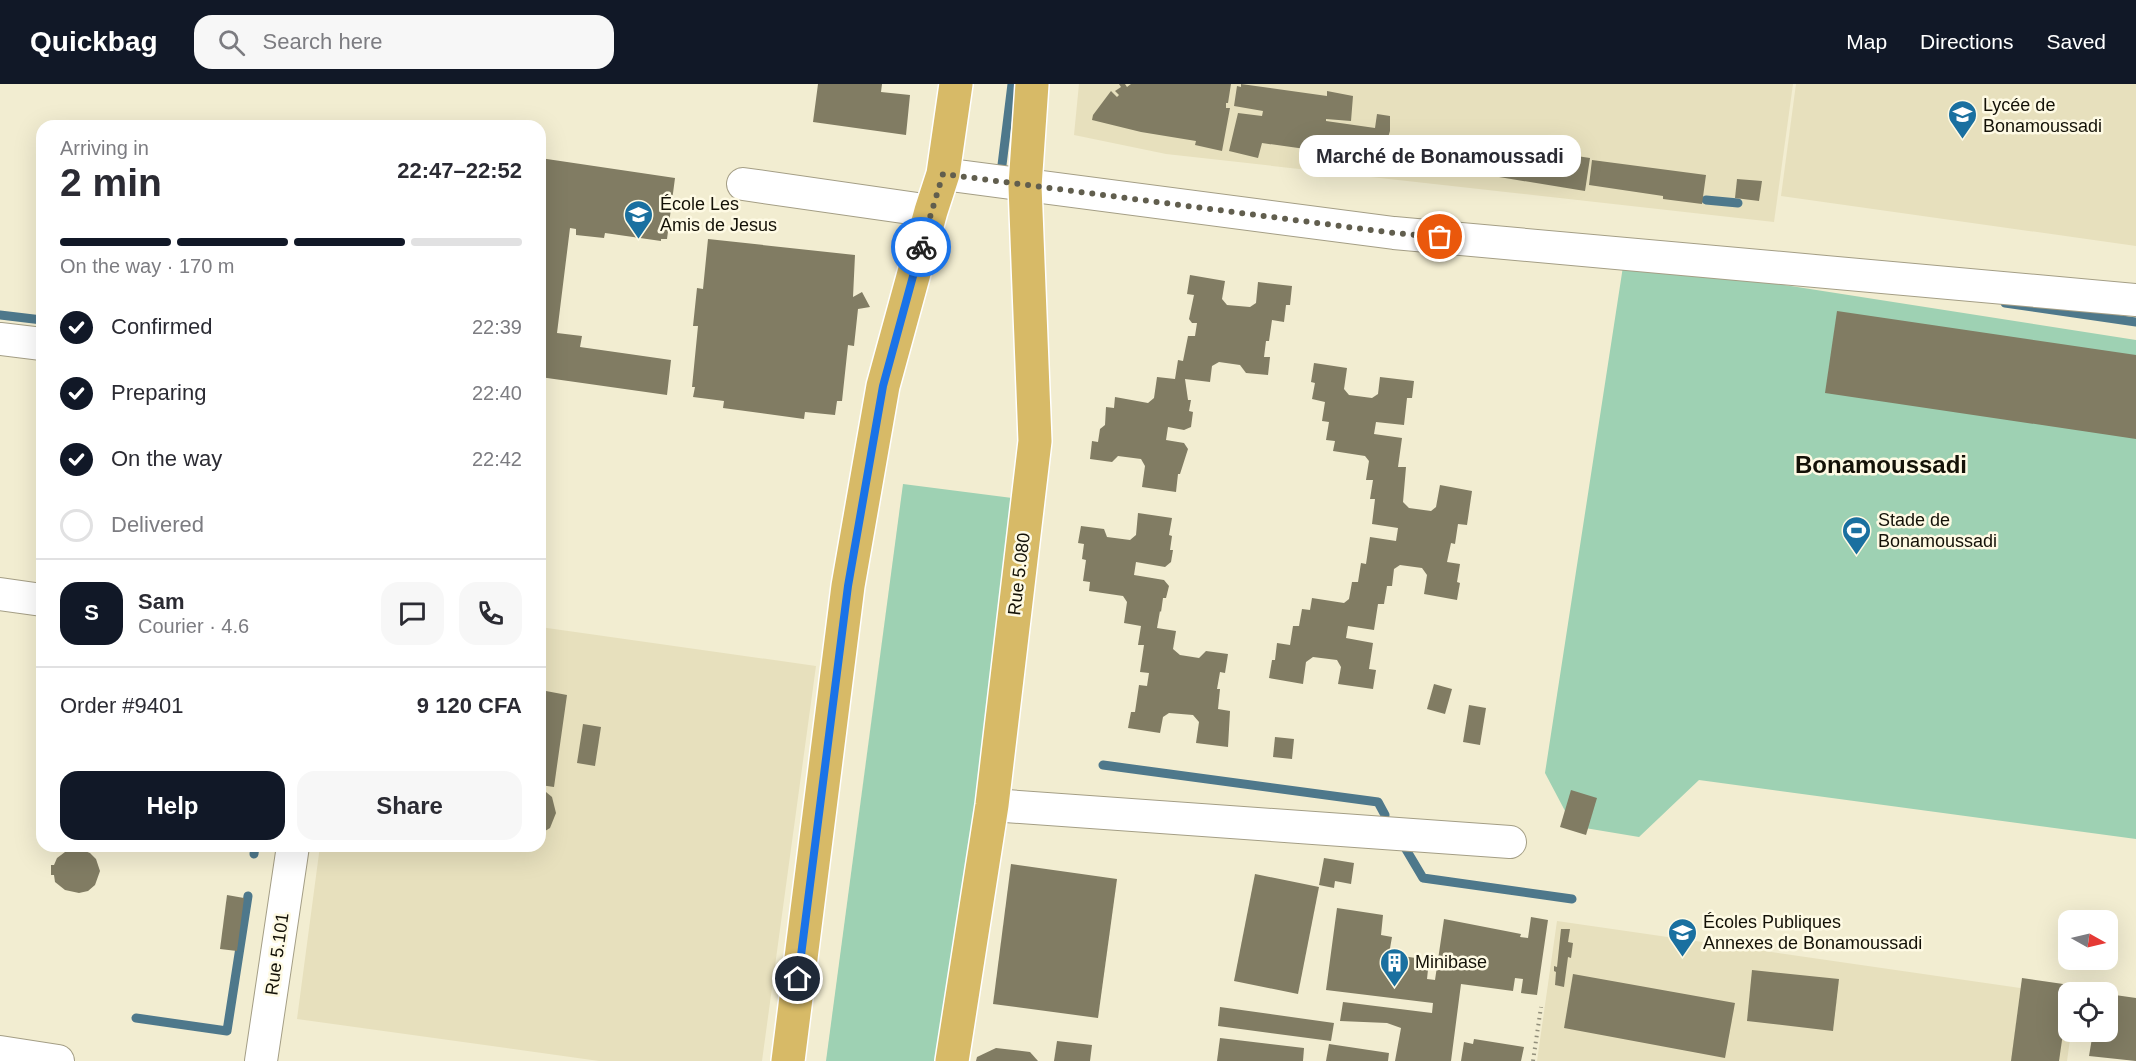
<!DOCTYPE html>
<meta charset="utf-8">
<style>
:root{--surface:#fff;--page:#f7f7f7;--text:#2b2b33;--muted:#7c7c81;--line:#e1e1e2;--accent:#111827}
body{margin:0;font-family:Arial,sans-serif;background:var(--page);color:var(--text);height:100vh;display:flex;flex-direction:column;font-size:22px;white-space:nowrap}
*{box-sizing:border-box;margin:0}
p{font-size:20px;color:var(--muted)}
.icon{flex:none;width:33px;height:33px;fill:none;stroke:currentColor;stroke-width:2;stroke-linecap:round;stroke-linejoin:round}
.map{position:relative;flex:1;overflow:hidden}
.details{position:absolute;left:36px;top:36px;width:510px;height:732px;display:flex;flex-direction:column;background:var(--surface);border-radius:18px;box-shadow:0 6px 24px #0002}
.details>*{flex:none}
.needle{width:39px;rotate:98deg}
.tools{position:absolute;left:2058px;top:826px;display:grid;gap:12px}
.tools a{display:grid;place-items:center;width:60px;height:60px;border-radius:12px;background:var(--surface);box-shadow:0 6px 24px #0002;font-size:30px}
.pin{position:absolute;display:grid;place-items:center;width:51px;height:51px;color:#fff;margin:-26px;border:3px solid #fff;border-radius:50%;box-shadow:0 2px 6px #0007}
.courier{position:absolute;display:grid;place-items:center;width:60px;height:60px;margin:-30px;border:4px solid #1a73e8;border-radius:50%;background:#fff;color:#222;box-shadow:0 2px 8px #0007}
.bubble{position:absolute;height:42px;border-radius:18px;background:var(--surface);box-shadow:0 6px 24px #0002;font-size:20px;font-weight:800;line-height:42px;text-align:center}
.headline em{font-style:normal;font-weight:800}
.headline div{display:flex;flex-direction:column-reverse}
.headline{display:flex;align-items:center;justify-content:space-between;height:102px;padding:0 24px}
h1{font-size:39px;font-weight:800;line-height:45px}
.bar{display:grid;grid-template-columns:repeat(4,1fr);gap:9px 6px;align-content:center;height:72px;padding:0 24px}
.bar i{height:8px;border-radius:4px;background:var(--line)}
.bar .current{background:var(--accent)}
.bar p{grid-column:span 4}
.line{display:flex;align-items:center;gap:15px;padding:0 24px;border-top:2px solid var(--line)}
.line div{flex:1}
.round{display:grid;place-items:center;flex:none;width:63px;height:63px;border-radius:18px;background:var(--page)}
ol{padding:0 24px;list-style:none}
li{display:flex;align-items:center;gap:18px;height:66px}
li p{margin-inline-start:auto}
li .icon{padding:6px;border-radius:50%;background:var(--accent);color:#fff;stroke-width:4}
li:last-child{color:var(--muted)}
li i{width:33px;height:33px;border:3px solid var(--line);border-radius:50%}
.primary-button{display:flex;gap:12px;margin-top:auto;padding:12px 24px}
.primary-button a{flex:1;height:69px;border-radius:18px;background:var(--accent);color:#fff;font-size:24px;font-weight:800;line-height:69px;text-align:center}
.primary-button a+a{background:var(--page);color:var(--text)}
header{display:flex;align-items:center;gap:36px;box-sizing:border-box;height:84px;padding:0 30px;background:var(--accent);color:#fff}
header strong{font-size:28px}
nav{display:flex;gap:33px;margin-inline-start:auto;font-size:21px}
.search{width:420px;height:54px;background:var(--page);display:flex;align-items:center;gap:15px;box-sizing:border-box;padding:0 21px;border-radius:18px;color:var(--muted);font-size:22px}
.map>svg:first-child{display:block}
.built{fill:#e7e0bd}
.green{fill:#9ed1b3}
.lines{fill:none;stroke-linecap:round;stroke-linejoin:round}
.stream{stroke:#4e788b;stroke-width:9}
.building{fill:#817c63}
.minor-casing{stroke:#a49e85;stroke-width:34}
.major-casing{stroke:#fff;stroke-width:36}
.path{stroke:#918e7a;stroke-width:4;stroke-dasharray:1.5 4.5;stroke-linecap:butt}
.minor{stroke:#fff;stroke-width:32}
.major{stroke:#d7ba67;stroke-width:33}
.done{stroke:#615e4e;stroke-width:6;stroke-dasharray:0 10.8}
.route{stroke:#1a73e8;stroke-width:8}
.labels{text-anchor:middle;stroke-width:5;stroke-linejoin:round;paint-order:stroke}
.poi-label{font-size:18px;fill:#131107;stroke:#fefae4;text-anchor:start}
.street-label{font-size:18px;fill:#131107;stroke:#fefae4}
.district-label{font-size:24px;font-weight:bold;fill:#131107;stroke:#fefae4}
</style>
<header>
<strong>Quickbag</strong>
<div class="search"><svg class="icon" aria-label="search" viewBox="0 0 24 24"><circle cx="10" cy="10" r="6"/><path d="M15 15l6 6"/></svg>Search here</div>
<nav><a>Map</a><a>Directions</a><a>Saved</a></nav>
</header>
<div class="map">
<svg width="2136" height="977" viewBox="0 0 2136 977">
<rect width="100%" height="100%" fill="#f2edd1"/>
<g class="built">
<path d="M1079 0H1793L1774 138 1166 70 1074 51Z"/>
<path d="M1796 0H2136V162L1781 112Z"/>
<path d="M540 543 816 582 762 977H599L297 935 320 762H540Z"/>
<path d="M1557 837 2068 911V948H2071L2067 977H1537Z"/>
</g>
<g class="green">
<path d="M1624 176 2136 256V755L1699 696 1639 753 1573 742 1545 689Z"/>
<path d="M903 400 1019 415 944 977H826Z"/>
</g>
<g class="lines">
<g class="stream">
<path d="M1001 89 1012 0"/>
<path d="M1706 116 1738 119"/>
<path d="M2005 219 2136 238"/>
<path d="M0 231 42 236"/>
<path d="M1103 681 1378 718 1385 731"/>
<path d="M1401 757 1423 794 1572 815"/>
<path d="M254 770 255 762"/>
<path d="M136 934 227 947 248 812"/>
</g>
</g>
<g class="building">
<path d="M818 0H882L881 8 910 11 906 51 813 38Z"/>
<path d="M1119 0H1125L1127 3 1131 0H1231L1228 19H1226V24H1230L1222 67 1195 61 1196 57 1141 48 1092 36 1093 31 1111 7 1117 13 1119 11 1115 7 1121 3Z"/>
<path d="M1241 0 1327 12V7L1353 12 1351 37 1326 35V37L1375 44 1377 30 1390 32V47L1386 60H1390L1391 51 1422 52V59L1449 62 1448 72 1421 69 1419 79 1385 77V82L1369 80V74L1262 59 1258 74 1229 67 1238 29 1262 32 1263 27 1234 22 1237 2 1241 3Z"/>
<path d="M1504 61 1590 74 1585 107 1499 93Z"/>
<path d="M540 74 675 94 667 155H661V157L605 149 604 154 576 151V145L570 144 557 249 582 252 580 263 671 276 667 311 540 293Z"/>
<path d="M1592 76 1706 91 1702 120 1663 115V112L1589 101Z"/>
<path d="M1737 95 1762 97 1759 117 1735 114Z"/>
<path d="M708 155 855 171 853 213 862 208 870 223 858 225 854 262 848 261 842 317H837L835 331 805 328 804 335 723 324 724 317 693 313 695 303H692L698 242H693L697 204 703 205Z"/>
<path d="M1190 191 1225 197 1222 215 1227 221 1250 223 1256 219 1258 198 1292 202 1290 221H1286L1284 238 1272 236 1269 257H1266L1264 273H1270L1268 291 1246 289 1240 281 1219 278 1212 282 1210 298 1185 295 1188 316H1191L1189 327 1193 328 1191 343 1184 346 1168 343 1166 356 1184 359 1188 365 1180 390H1178L1176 408 1142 403 1145 382 1141 375 1118 372 1112 378 1090 375 1092 357 1098 358 1100 345 1105 341 1106 323 1114 324 1115 313 1148 319 1154 314 1157 293 1175 295 1178 276 1183 277 1188 252H1195L1197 239H1192L1189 235 1194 211 1187 210Z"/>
<path d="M1837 227 2136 271V355L1825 309Z"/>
<path d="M1314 279 1347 284 1344 305 1349 311 1372 314 1378 310 1380 293 1414 297 1412 314H1407L1404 341 1376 338 1374 350 1402 354 1398 383H1406L1403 418 1409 424 1431 427 1436 423 1440 401 1472 407 1467 441 1458 440 1455 460 1451 459 1447 478 1460 480 1457 498 1460 499 1457 516 1424 510 1427 491 1422 484 1400 481 1394 485 1392 502H1387L1384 520H1378L1374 546 1348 542 1346 554 1373 559 1369 585 1376 586 1373 605 1338 600 1341 583 1337 576 1313 573 1306 578 1303 600 1269 594 1272 576H1275L1277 559 1290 561 1293 542H1299L1302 525 1310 526 1312 514 1344 519 1349 515 1352 498H1358L1361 479 1366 480 1370 453 1396 457 1398 444 1372 440 1375 415H1370L1373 396H1366L1369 377 1365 372 1333 367 1335 357 1326 356 1329 338 1322 337 1325 318 1312 315 1315 299 1311 298Z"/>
<path d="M1138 429 1172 434 1169 451 1172 452 1170 466H1173L1171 478 1165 483 1136 478 1134 491 1164 496 1169 502 1166 514H1163L1161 528 1160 527 1157 544 1176 547 1173 565 1180 571 1199 574 1206 567 1228 570 1225 589 1220 588 1217 605H1220L1218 625 1230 627 1228 663 1196 659 1199 638 1193 631 1169 629 1163 633 1160 649 1128 644 1131 628H1135L1139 601 1147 602 1149 589 1140 588 1144 561H1138L1141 542 1124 539 1127 518 1123 512 1089 507 1090 498 1083 497 1086 476 1082 475 1084 460 1078 459 1081 442 1104 445 1107 453 1130 456 1136 451Z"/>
<path d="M1434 600 1452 605 1445 630 1427 625Z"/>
<path d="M546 607 567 611 554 703 540 701V632L542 633Z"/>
<path d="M1469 621 1486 624 1480 661 1463 658Z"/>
<path d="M583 640 601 643 595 682 577 679Z"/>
<path d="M1275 653 1294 655 1292 675 1273 673Z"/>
<path d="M540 703 552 713 556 729 550 744 540 750Z"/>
<path d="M1571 706 1597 714 1586 751 1560 743Z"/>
<path d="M77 764 90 769 96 775 100 787 95 801 88 807 79 809 65 806 55 798 54 791H51V781H54L57 774 69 765Z"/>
<path d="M1324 774 1354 779 1351 800 1335 797 1334 804 1319 801Z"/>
<path d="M1011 780 1117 795 1098 934 993 920Z"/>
<path d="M1255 790 1319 803 1298 910 1234 897Z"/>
<path d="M227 811 244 814 237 867 220 865Z"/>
<path d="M1337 824 1383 831 1381 851 1392 853 1389 870 1429 876 1427 895 1435 896 1444 835 1521 850 1520 853 1528 854 1531 833 1548 836 1537 911 1521 909 1523 895 1515 894 1513 907 1461 900 1451 977H1395L1401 944 1387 939 1340 937 1343 918 1432 929 1433 919 1326 906Z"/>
<path d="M1561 845H1570L1568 858 1573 859 1571 874 1568 873 1564 903 1555 901 1556 888 1554 887V882L1557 883Z"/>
<path d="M1752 886 1839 895 1833 947 1747 937Z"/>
<path d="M1573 890 1735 919 1725 974 1564 944Z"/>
<path d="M2022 894 2070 901 2059 977H2011Z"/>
<path d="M2108 910 2136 914V977L2089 972 2093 948H2108Z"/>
<path d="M1220 923 1334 939 1331 957 1218 942Z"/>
<path d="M1220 954 1304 964 1303 977H1217Z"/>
<path d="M1474 955 1524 963 1521 977H1461L1464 958 1473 960Z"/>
<path d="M1057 957 1092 961 1090 977H1054Z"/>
<path d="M1329 960 1389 969 1388 977H1326Z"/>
<path d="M996 964 1030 968 1038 977H976L977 973Z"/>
</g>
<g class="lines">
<defs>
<g id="minor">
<path d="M943 90 1394 149 2136 216"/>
<path d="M743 100 931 127"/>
<path d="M0 255 42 260"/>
<path d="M0 510 42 516"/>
<path d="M992 721 1510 758"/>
<path d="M0 968 58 977"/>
<path d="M261 977 293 762"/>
</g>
<g id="major">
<path d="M788 977 848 502 883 302 931 127 943 90 956 0"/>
<path d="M952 977 992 721 1035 357 1025 102 1032 0"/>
</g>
</defs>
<use href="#minor" class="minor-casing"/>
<use href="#major" class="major-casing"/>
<path class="path" d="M1533 977 1541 923"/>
<use href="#minor" class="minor"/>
<use href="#major" class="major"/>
</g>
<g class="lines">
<path class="done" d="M921 163 943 90 1394 149 1440 153"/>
<path class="route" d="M798 895 848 502 883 302 921 163"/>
</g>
<defs>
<symbol id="school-pin" viewBox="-11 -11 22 30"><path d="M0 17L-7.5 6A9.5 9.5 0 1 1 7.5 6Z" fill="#1a70a0" stroke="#fefae4"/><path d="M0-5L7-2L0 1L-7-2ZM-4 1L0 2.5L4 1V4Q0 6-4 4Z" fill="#fff"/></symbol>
<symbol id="stadium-pin" viewBox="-11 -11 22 30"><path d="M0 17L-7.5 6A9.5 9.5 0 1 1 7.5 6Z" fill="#1a70a0" stroke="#fefae4"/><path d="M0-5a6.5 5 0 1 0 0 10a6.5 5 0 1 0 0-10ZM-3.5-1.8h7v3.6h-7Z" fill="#fff"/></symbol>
<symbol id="building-pin" viewBox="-11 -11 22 30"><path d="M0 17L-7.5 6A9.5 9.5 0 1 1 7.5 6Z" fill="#1a70a0" stroke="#fefae4"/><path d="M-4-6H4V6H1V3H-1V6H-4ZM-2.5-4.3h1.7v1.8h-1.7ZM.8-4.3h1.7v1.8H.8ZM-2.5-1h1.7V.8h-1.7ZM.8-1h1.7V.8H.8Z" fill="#fff"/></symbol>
</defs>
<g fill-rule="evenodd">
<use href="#school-pin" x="1946" y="14" width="33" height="45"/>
<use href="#school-pin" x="622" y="114" width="33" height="45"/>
<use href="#stadium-pin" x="1840" y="430" width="33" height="45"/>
<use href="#school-pin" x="1666" y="832" width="33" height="45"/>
<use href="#building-pin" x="1378" y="862" width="33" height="45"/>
</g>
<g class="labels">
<g class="poi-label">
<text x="1983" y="27">Lycée de<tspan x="1983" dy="21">Bonamoussadi</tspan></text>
<text x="660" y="126">École Les<tspan x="660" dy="21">Amis de Jesus</tspan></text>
<text x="1878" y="442">Stade de<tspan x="1878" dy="21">Bonamoussadi</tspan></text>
<text x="1703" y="844">Écoles Publiques<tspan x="1703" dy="21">Annexes de Bonamoussadi</tspan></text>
<text x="1415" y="884">Minibase</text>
</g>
<g class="street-label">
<text transform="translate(1019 490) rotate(-83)" y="6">Rue 5.080</text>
<text transform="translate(277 870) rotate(-82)" y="6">Rue 5.101</text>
</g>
<g class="district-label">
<text x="1881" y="389">Bonamoussadi</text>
</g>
</g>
</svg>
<div class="tools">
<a><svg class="needle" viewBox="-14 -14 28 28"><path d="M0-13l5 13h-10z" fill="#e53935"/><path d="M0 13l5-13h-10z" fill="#7c7c81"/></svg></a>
<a><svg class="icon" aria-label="locate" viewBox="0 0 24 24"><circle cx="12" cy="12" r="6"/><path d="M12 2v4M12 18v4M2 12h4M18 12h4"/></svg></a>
</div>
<div class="pin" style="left:1440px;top:153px;background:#ea580c"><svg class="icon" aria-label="bag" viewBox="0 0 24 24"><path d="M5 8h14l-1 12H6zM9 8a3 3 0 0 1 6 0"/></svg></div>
<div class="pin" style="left:798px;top:895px;background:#1f2937"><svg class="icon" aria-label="home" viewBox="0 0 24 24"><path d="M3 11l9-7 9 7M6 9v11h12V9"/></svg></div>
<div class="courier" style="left:921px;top:163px"><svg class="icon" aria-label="bike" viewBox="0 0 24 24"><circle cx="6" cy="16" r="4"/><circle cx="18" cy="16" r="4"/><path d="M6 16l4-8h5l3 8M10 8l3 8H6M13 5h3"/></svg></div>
<div class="bubble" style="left:1299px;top:51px;width:282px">Marché de Bonamoussadi</div>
<section class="details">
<div class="headline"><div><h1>2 min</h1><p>Arriving in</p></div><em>22:47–22:52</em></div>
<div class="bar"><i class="current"></i><i class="current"></i><i class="current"></i><i></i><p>On the way · 170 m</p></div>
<ol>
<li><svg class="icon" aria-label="check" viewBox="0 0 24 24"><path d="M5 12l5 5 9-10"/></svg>Confirmed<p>22:39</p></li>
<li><svg class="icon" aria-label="check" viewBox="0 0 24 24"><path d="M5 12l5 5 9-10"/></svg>Preparing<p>22:40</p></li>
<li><svg class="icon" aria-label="check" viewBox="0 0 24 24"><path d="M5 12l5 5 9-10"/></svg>On the way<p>22:42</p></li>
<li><i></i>Delivered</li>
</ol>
<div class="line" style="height:108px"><b class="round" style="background:var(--accent);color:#fff">S</b><div><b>Sam</b><p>Courier · 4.6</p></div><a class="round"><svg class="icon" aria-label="chat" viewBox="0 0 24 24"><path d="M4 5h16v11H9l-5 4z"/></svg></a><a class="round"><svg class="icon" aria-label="phone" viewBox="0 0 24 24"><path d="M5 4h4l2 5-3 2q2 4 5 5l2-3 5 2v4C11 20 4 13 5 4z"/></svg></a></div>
<div class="line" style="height:78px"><div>Order #9401</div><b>9 120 CFA</b></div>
<div class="primary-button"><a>Help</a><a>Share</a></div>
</section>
</div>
